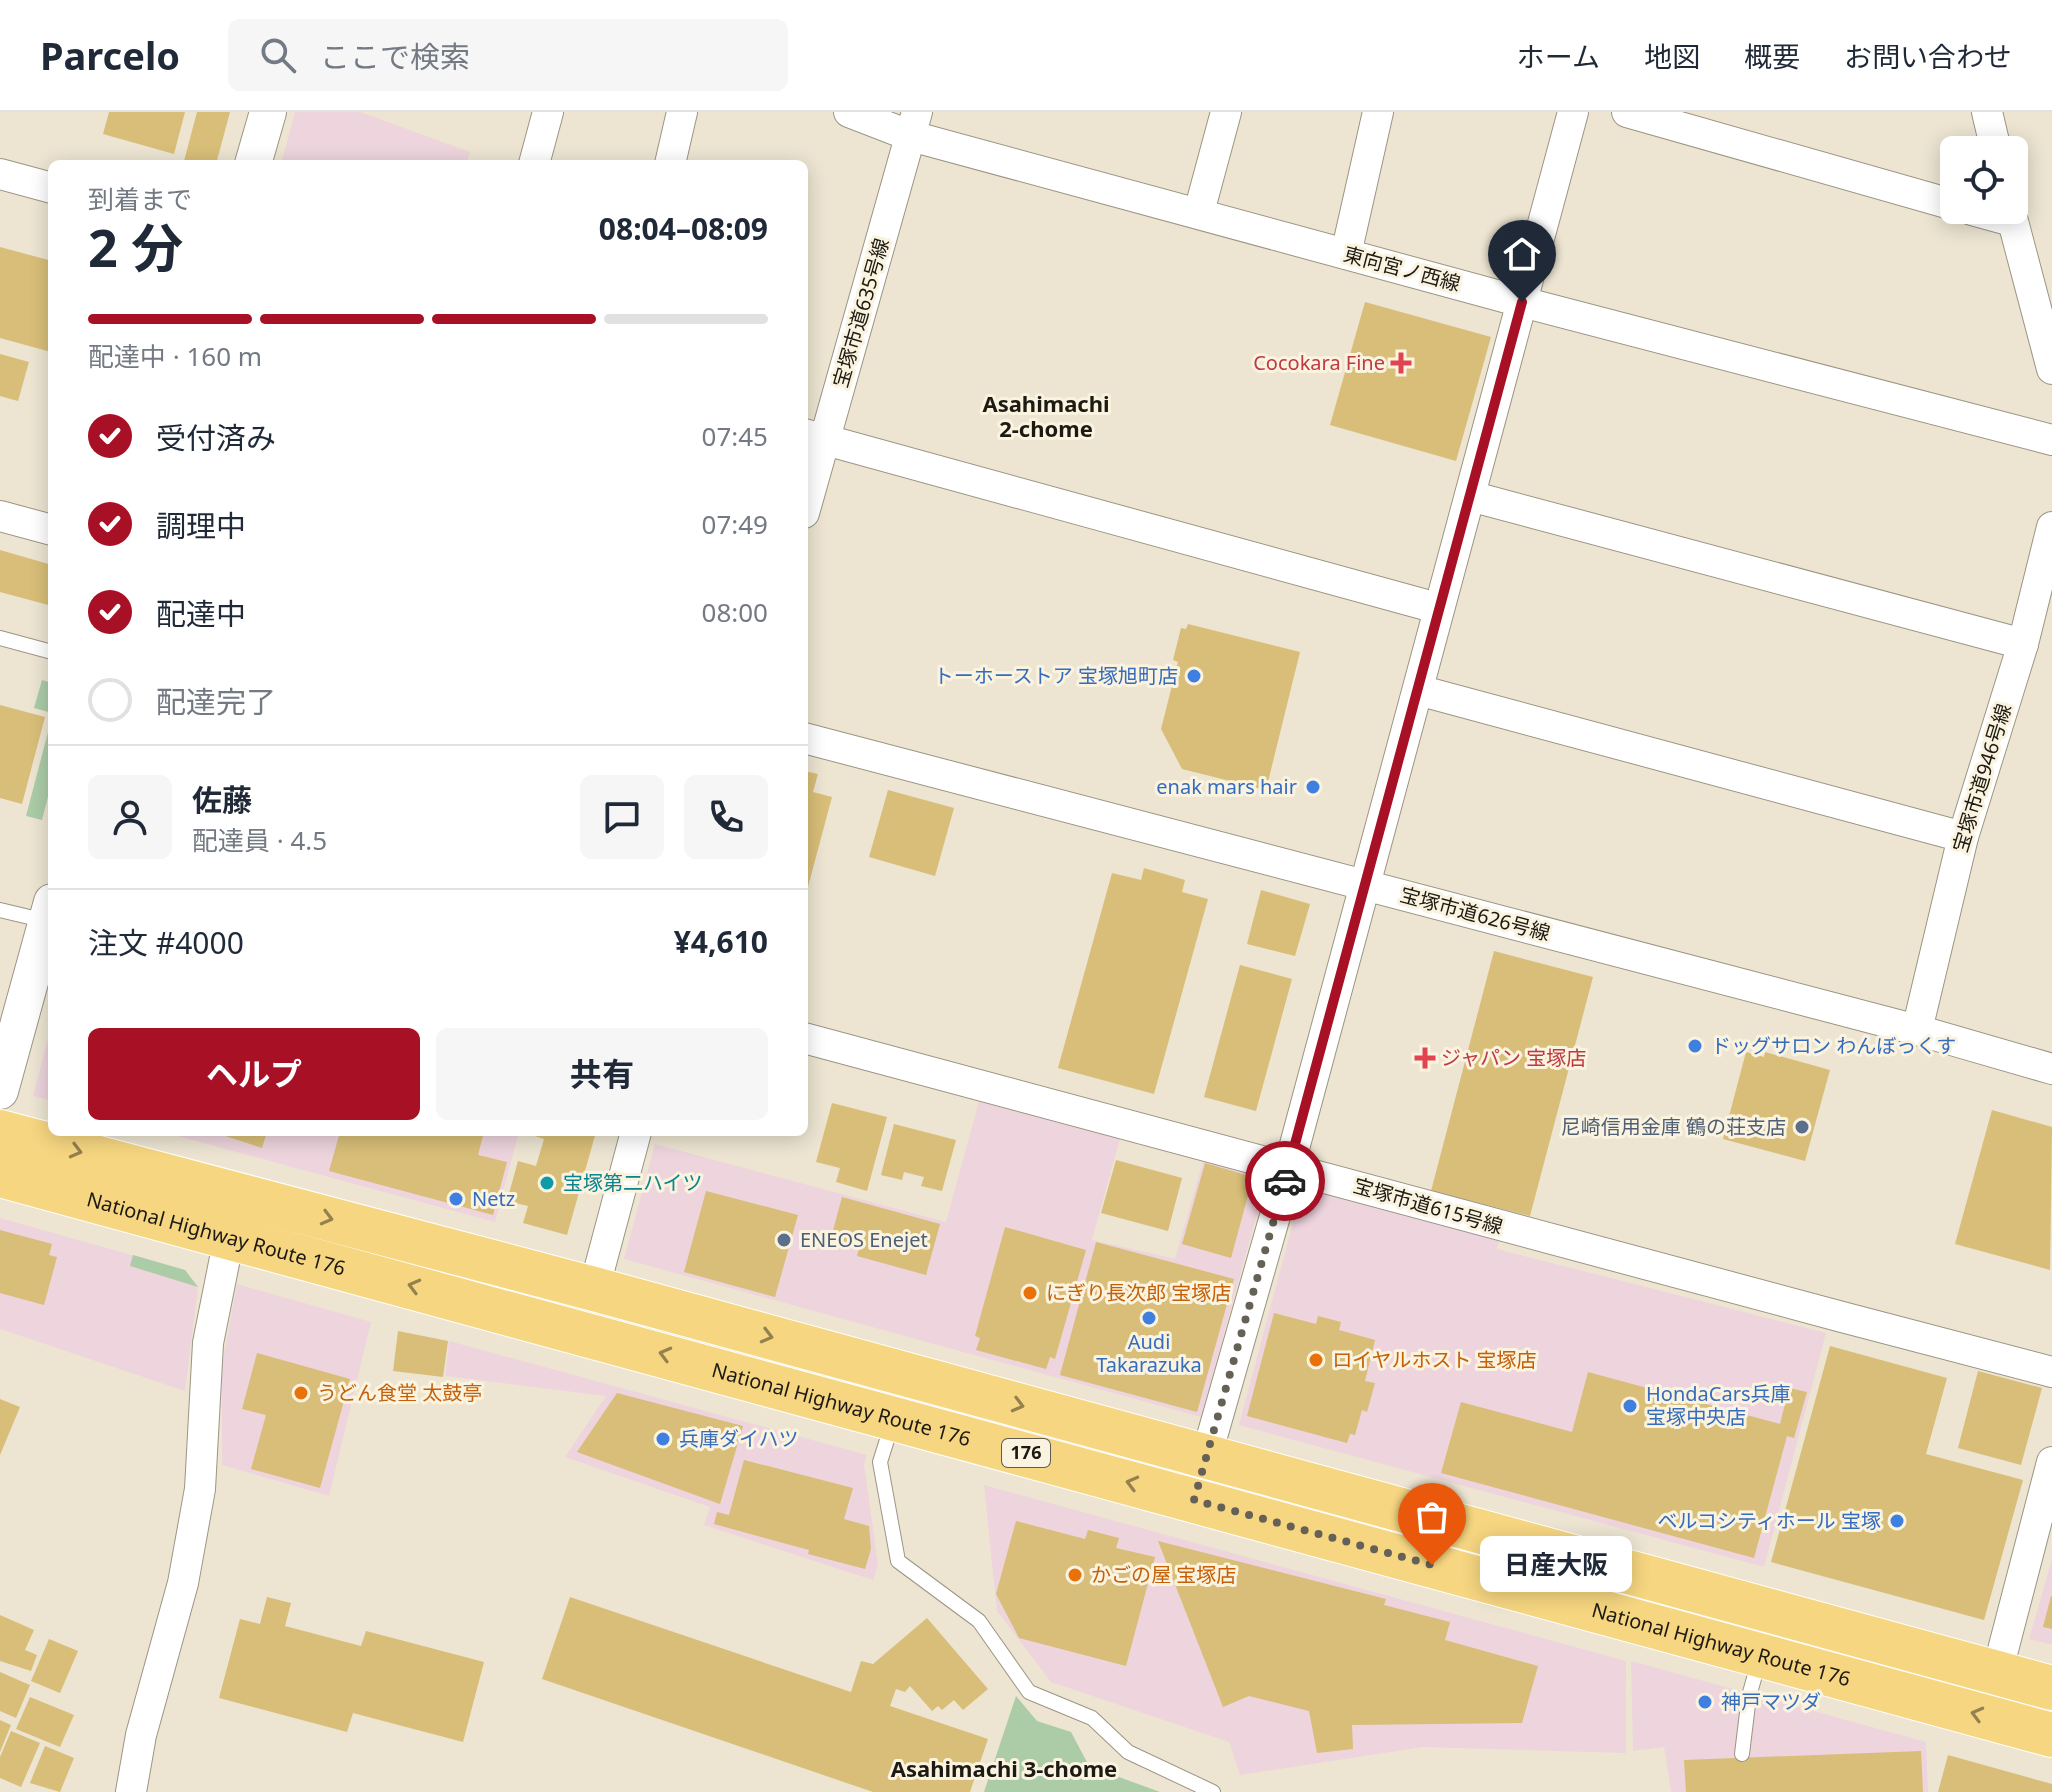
<!DOCTYPE html>
<html lang="ja">
<meta charset="utf-8">
<style>
:root{--surface:#fff;--page:#f6f6f7;--text:#1f2937;--muted:#747a83;--line:#e0e1e3;--accent:#a81025}
body{margin:0;font-family:"Noto Sans","Noto Sans JP",sans-serif;background:var(--page);color:var(--text);height:100vh;display:flex;flex-direction:column;font-size:30px;white-space:nowrap}
*{box-sizing:border-box;margin:0}
p{font-size:26px;color:var(--muted)}
.icon{flex:none;width:44px;height:44px;fill:none;stroke:currentColor;stroke-width:2;stroke-linecap:round;stroke-linejoin:round}
.map{position:relative;flex:1;overflow:hidden}
.details{position:absolute;left:48px;top:48px;width:760px;height:976px;display:flex;flex-direction:column;background:var(--surface);border-radius:12px;box-shadow:0 4px 20px #0003}
.details>*{flex:none}
.buttons{position:absolute;left:1940px;top:24px;display:grid;gap:16px}
.buttons a{display:grid;place-items:center;width:88px;height:88px;border-radius:12px;background:var(--surface);box-shadow:0 4px 20px #0003;font-size:40px}
.pin{position:absolute;display:grid;place-items:center;width:68px;height:68px;color:#fff;margin:-82px -34px;border-radius:50% 50% 50% 0;rotate:-45deg;box-shadow:0 0 8px #0007}
.pin .icon{rotate:45deg}
.courier{position:absolute;display:grid;place-items:center;width:80px;height:80px;margin:-40px;border:6px solid #a81025;border-radius:50%;background:#fff;color:#222;box-shadow:0 2px 10px #0007}
.bubble{position:absolute;height:56px;border-radius:12px;background:var(--surface);box-shadow:0 4px 20px #0003;font-size:26px;font-weight:700;line-height:56px;text-align:center}
.head em{font-style:normal;font-weight:700}
.head div{display:flex;flex-direction:column-reverse}
.head{display:flex;align-items:center;justify-content:space-between;height:136px;padding:0 40px}
h1{font-size:52px;font-weight:700;line-height:60px}
.bar{display:grid;grid-template-columns:repeat(4,1fr);gap:12px 8px;align-content:center;height:96px;padding:0 40px}
.bar i{height:10px;border-radius:6px;background:var(--line)}
.bar .selected{background:var(--accent)}
.bar p{grid-column:span 4}
.line{display:flex;align-items:center;gap:20px;padding:0 40px;border-top:2px solid var(--line)}
.line div{flex:1}
.round{display:grid;place-items:center;flex:none;width:84px;height:84px;border-radius:12px;background:var(--page)}
ol{padding:0 40px;list-style:none}
li{display:flex;align-items:center;gap:24px;height:88px}
li p{margin-inline-start:auto}
li .icon{padding:8px;border-radius:50%;background:var(--accent);color:#fff;stroke-width:4}
li:last-child{color:var(--muted)}
li i{width:44px;height:44px;border:4px solid var(--line);border-radius:50%}
.button{display:flex;gap:16px;margin-top:auto;padding:16px 40px}
.button a{flex:1;height:92px;border-radius:12px;background:var(--accent);color:#fff;font-size:32px;font-weight:700;line-height:92px;text-align:center}
.button a+a{background:var(--page);color:var(--text)}
header{display:flex;align-items:center;gap:48px;box-sizing:border-box;height:112px;padding:0 40px;background:var(--surface);border-bottom:2px solid var(--line)}
header strong{font-size:38px}
nav{display:flex;gap:44px;margin-inline-start:auto;font-size:28px}
.search{width:560px;height:72px;background:var(--page);display:flex;align-items:center;gap:20px;box-sizing:border-box;padding:0 28px;border-radius:12px;color:var(--muted);font-size:30px}
.map>svg:first-child{display:block}
.commercial{fill:#edd4dd}
.green{fill:#abcca7}
.building{fill:#d8be78}
.lines{fill:none;stroke-linecap:round;stroke-linejoin:round}
.service-casing{stroke:#9c9583;stroke-width:16}
.minor-casing{stroke:#9c9583;stroke-width:32}
.tertiary-casing{stroke:#9c9583;stroke-width:38}
.trunk-casing{stroke:#fff;stroke-width:46}
.service{stroke:#fff;stroke-width:14}
.minor{stroke:#fff;stroke-width:30}
.tertiary{stroke:#fff;stroke-width:36}
.trunk{stroke:#f6d680;stroke-width:44}
.oneway{stroke:#94814f}
.done{stroke:#656156;stroke-width:8;stroke-dasharray:0 14.4}
.route{stroke:#a81025;stroke-width:10}
.health-dot{fill:#e0444e;stroke:#faf3df;stroke-width:3}
.shop-dot{fill:#3f7fe0;stroke:#faf3df;stroke-width:3}
.service-dot{fill:#5c6f8a;stroke:#faf3df;stroke-width:3}
.culture-dot{fill:#0f9aa8;stroke:#faf3df;stroke-width:3}
.food-dot{fill:#e8710a;stroke:#faf3df;stroke-width:3}
.labels{text-anchor:middle;stroke-width:6;stroke-linejoin:round;paint-order:stroke}
.shield{fill:#faf3df;stroke:#5f5b50;stroke-width:2}
.shield-label{font-size:18px;font-weight:bold;fill:#1c1a13}
.street-label{font-size:20px;fill:#1c1a13;stroke:#faf3df}
.health-label{font-size:20px;fill:#be3a42;stroke:#faf3df;text-anchor:end}
.shop-label{font-size:20px;fill:#366cbe;stroke:#faf3df;text-anchor:start}
.service-label{font-size:20px;fill:#4e5e75;stroke:#faf3df;text-anchor:end}
.culture-label{font-size:20px;fill:#0d838f;stroke:#faf3df;text-anchor:start}
.food-label{font-size:20px;fill:#c56008;stroke:#faf3df;text-anchor:start}
.neighbourhood-label{font-size:22px;font-weight:bold;fill:#1c1a13;stroke:#faf3df}
</style>
<header>
<strong>Parcelo</strong>
<div class="search"><svg class="icon" aria-label="search" viewBox="0 0 24 24"><circle cx="10" cy="10" r="6"/><path d="M15 15l6 6"/></svg>ここで検索</div>
<nav><a>ホーム</a><a>地図</a><a>概要</a><a>お問い合わせ</a></nav>
</header>
<div class="map">
<svg width="2052" height="1680" viewBox="0 0 2052 1680">
<rect width="100%" height="100%" fill="#ede5d2"/>
<g class="commercial">
<path d="M295 0H360L470 40 466 52H281Z"/>
<path d="M52 912V989L33 984Z"/>
<path d="M979 989 1120 1027 1092 1128 1175 1147 1203 1049 1254 1063 1263 1080 1201 1305 624 1147 655 1032 946 1110Z"/>
<path d="M163 1020H519L495 1110Z"/>
<path d="M1318 1077 1500 1127 1497 1137 1826 1221 1764 1455 1239 1313 1299 1088Z"/>
<path d="M0 1106 185 1158 198 1175 185 1279 0 1217Z"/>
<path d="M237 1172 371 1210 329 1384 222 1353V1253Z"/>
<path d="M449 1229 867 1343 864 1352 878 1453 873 1468 704 1413 710 1395 565 1345 606 1284 445 1264Z"/>
<path d="M984 1373 1626 1549V1641L1423 1635 1240 1663 1229 1630 1051 1570 997 1499Z"/>
<path d="M2052 1447V1533L2029 1527Z"/>
<path d="M1631 1549 1926 1630 1928 1680H1671L1664 1635 1633 1639Z"/>
</g>
<g class="green">
<path d="M42 568 52 571V601L34 596Z"/>
<path d="M52 605V669L42 708 26 704Z"/>
<path d="M133 1143 185 1158 198 1175 130 1154Z"/>
<path d="M1016 1584 1037 1609 1071 1620 1089 1654 1160 1680H984Z"/>
</g>
<g class="building">
<path d="M109 0H185L174 42 103 22Z"/>
<path d="M197 0H230L216 52 184 49Z"/>
<path d="M0 135 52 149 51 240 0 226Z"/>
<path d="M1365 190 1491 225 1456 349 1330 313Z"/>
<path d="M0 242 29 250 18 289 0 284Z"/>
<path d="M0 438 52 453V494L0 480Z"/>
<path d="M1188 512 1300 540 1266 678 1182 657 1161 617 1178 550 1173 548 1181 516 1186 517Z"/>
<path d="M0 593 45 605 22 692 0 686Z"/>
<path d="M804 659 818 662 813 680 832 685 805 786Z"/>
<path d="M888 678 954 696 935 764 869 745Z"/>
<path d="M1144 756 1185 768 1182 780 1208 787 1154 982 1058 956 1112 761 1141 768Z"/>
<path d="M1261 778 1310 792 1295 844 1247 832Z"/>
<path d="M1494 839 1593 865 1530 1104 1431 1079Z"/>
<path d="M1240 853 1292 867 1256 999 1204 985Z"/>
<path d="M1746 940 1764 945 1765 940 1830 958 1805 1049 1723 1027Z"/>
<path d="M832 991 887 1005 867 1079 836 1070 840 1056 816 1050Z"/>
<path d="M1992 998 2052 1015 2050 1158 1955 1132Z"/>
<path d="M894 1012 956 1028 942 1079 921 1074 924 1065 904 1060 902 1068 881 1063Z"/>
<path d="M213 1020H267L262 1036Z"/>
<path d="M340 1020H484L478 1043 507 1050 493 1103 329 1059Z"/>
<path d="M523 1020H596L567 1123 523 1111 528 1094 507 1089 518 1049 536 1054 544 1027Z"/>
<path d="M1116 1048 1182 1066 1168 1119 1101 1101Z"/>
<path d="M1205 1051 1253 1065 1231 1146 1182 1132Z"/>
<path d="M706 1079 798 1103 775 1185 684 1160Z"/>
<path d="M842 1085 940 1112 926 1163 857 1144 860 1133 831 1126Z"/>
<path d="M1005 1115 1086 1138 1055 1247 1050 1245 1046 1257 976 1238 980 1226 975 1224Z"/>
<path d="M0 1118 52 1132 49 1143 57 1145 44 1193 0 1181Z"/>
<path d="M1096 1130 1234 1167 1197 1300 1060 1263Z"/>
<path d="M1274 1201 1316 1212 1318 1204 1341 1210 1339 1218 1375 1228 1365 1269 1375 1271 1367 1300 1362 1298 1355 1323 1350 1322 1347 1331 1247 1304Z"/>
<path d="M398 1219 448 1229 443 1265 393 1259Z"/>
<path d="M1830 1234 1947 1266 1926 1342 2023 1368 1984 1508 1771 1450Z"/>
<path d="M257 1241 350 1267 320 1376 251 1357 266 1303 242 1297Z"/>
<path d="M1978 1259 2042 1276 2021 1353 1958 1336Z"/>
<path d="M1588 1260 1780 1312 1789 1276 1807 1280 1794 1326 1787 1324 1754 1446 1441 1361 1461 1290 1572 1320Z"/>
<path d="M617 1281 743 1314 720 1392 577 1340Z"/>
<path d="M0 1287 20 1295 0 1343Z"/>
<path d="M744 1348 853 1376 844 1407 869 1414 871 1437 865 1457 808 1442 809 1438 714 1412 717 1400 729 1403Z"/>
<path d="M1016 1409 1085 1427 1088 1418 1119 1426 1116 1436 1155 1445 1126 1554 1019 1526 996 1482Z"/>
<path d="M1158 1429 1386 1487 1384 1493 1450 1510 1445 1528 1538 1554 1522 1611 1352 1613 1353 1637 1317 1641 1309 1599 1249 1584 1223 1595Z"/>
<path d="M2051 1484H2052V1517L2043 1515Z"/>
<path d="M267 1485 291 1491 285 1514 361 1534 366 1519 484 1550 463 1630 353 1601 347 1620 219 1586 240 1507 260 1512Z"/>
<path d="M570 1485 851 1580 861 1549 873 1552 927 1506 988 1577 963 1598 954 1588 942 1598 938 1594 932 1599 910 1574 905 1580 896 1577 890 1594 988 1627 970 1680H873L542 1567Z"/>
<path d="M0 1503 34 1518 25 1538 37 1543 31 1559 0 1549Z"/>
<path d="M49 1527 78 1539 60 1581 31 1569Z"/>
<path d="M0 1560 30 1573 16 1606 0 1599Z"/>
<path d="M30 1585 74 1603 60 1635 16 1617Z"/>
<path d="M0 1608 11 1613 0 1640Z"/>
<path d="M11 1619 40 1631 21 1675 0 1666V1645Z"/>
<path d="M45 1634 74 1646 60 1680 30 1671Z"/>
<path d="M1921 1639 1923 1680H1686L1684 1648Z"/>
<path d="M1948 1643 2052 1672V1680H1938Z"/>
</g>
<g class="lines">
<defs>
<g id="service">
<path d="M0 526 52 540"/>
<path d="M0 798 46 809"/>
<path d="M892 1312 880 1350 898 1449 979 1509 1029 1580 1092 1606 1128 1640 1213 1680"/>
<path d="M1742 1642 1749 1584 1759 1549"/>
</g>
<g id="minor">
<path d="M849 0 911 24 1522 190 2052 328"/>
<path d="M1627 0 1954 93"/>
<path d="M1987 0 1996 38"/>
<path d="M534 52 548 0"/>
<path d="M670 52 682 0"/>
<path d="M0 62 52 76"/>
<path d="M1972 98 2012 109"/>
<path d="M2010 98 2052 257"/>
<path d="M1199 100 1226 0"/>
<path d="M1346 142 1378 0"/>
<path d="M804 322 1437 496"/>
<path d="M1470 384 2023 532"/>
<path d="M804 401 917 0"/>
<path d="M0 404 52 418"/>
<path d="M1418 578 1963 725"/>
<path d="M804 626 1917 918 2052 957"/>
<path d="M1917 918 1963 725 2023 532 2052 415"/>
<path d="M804 926C1220 1036 1635 1152 2052 1260"/>
<path d="M594 1177 636 1020"/>
<path d="M1201 1363 1289 1055 1573 0"/>
<path d="M1997 1561 2052 1350"/>
<path d="M131 1680 141 1623 183 1471 200 1377 208 1231 229 1126"/>
</g>
<g id="tertiary">
<path d="M253 52 268 0"/>
<path d="M0 979 52 790"/>
</g>
<g id="trunk">
<path d="M0 1020 594 1177 2052 1576"/>
<path id="s1" d="M0 1063 2052 1623"/>
</g>
</defs>
<use href="#service" class="service-casing"/>
<use href="#minor" class="minor-casing"/>
<use href="#tertiary" class="tertiary-casing"/>
<use href="#trunk" class="trunk-casing"/>
<use href="#service" class="service"/>
<use href="#minor" class="minor"/>
<use href="#tertiary" class="tertiary"/>
<use href="#trunk" class="trunk"/>
</g>
<defs><path id="oneway-chevron" d="M-2-3.5L2.5 0L-2 3.5" fill="none" stroke-width="1.6" stroke-linecap="round" stroke-linejoin="round" transform="scale(2)"/></defs>
<g class="oneway">
<use href="#oneway-chevron" transform="translate(76 1039) rotate(15)"/>
<use href="#oneway-chevron" transform="translate(327 1106) rotate(15)"/>
<use href="#oneway-chevron" transform="translate(414 1174) rotate(-165)"/>
<use href="#oneway-chevron" transform="translate(767 1224) rotate(15)"/>
<use href="#oneway-chevron" transform="translate(665 1242) rotate(-165)"/>
<use href="#oneway-chevron" transform="translate(1018 1293) rotate(15)"/>
<use href="#oneway-chevron" transform="translate(1132 1371) rotate(-165)"/>
<use href="#oneway-chevron" transform="translate(1977 1602) rotate(-165)"/>
</g>
<g class="lines">
<path class="done" d="M1285 1069 1194 1388 1432 1453"/>
<path class="route" d="M1285 1069 1522 190"/>
</g>
<g class="health-dot">
<path d="M1397 239h8v8h8v8h-8v8h-8v-8h-8v-8h8z"/>
<path d="M1421 934h8v8h8v8h-8v8h-8v-8h-8v-8h8z"/>
</g>
<g class="shop-dot">
<circle cx="1194" cy="564" r="8"/>
<circle cx="1313" cy="675" r="8"/>
<circle cx="1695" cy="934" r="8"/>
<circle cx="456" cy="1087" r="8"/>
<circle cx="1149" cy="1206" r="8"/>
<circle cx="1630" cy="1294" r="8"/>
<circle cx="663" cy="1327" r="8"/>
<circle cx="1897" cy="1409" r="8"/>
<circle cx="1705" cy="1590" r="8"/>
</g>
<g class="service-dot">
<circle cx="1802" cy="1015" r="8"/>
<circle cx="784" cy="1128" r="8"/>
</g>
<circle class="culture-dot" cx="547" cy="1071" r="8"/>
<g class="food-dot">
<circle cx="1030" cy="1181" r="8"/>
<circle cx="1316" cy="1248" r="8"/>
<circle cx="301" cy="1281" r="8"/>
<circle cx="1075" cy="1463" r="8"/>
</g>
<g class="labels">
<rect class="shield" x="1002" y="1327" width="48" height="28" rx="6"/>
<g class="shield-label">
<text x="1026" y="1347">176</text>
</g>
<g class="street-label">
<text transform="translate(1402 157) rotate(15)" y="7">東向宮ノ西線</text>
<text transform="translate(861 201) rotate(-74)" y="7">宝塚市道635号線</text>
<text transform="translate(1982 666) rotate(-73)" y="7">宝塚市道946号線</text>
<text transform="translate(1475 802) rotate(15)" y="7">宝塚市道626号線</text>
<text transform="translate(1428 1094) rotate(16)" y="7">宝塚市道615号線</text>
<text dy="7" stroke="none"><textPath href="#s1" startOffset="224">National Highway Route 176</textPath></text>
<text dy="7" stroke="none"><textPath href="#s1" startOffset="872">National Highway Route 176</textPath></text>
<text dy="7" stroke="none"><textPath href="#s1" startOffset="1784">National Highway Route 176</textPath></text>
</g>
<g class="health-label">
<text x="1385" y="258">Cocokara Fine</text>
<text x="1441" y="953" text-anchor="start">ジャパン 宝塚店</text>
</g>
<g class="shop-label">
<text x="1178" y="571" text-anchor="end">トーホーストア 宝塚旭町店</text>
<text x="1297" y="682" text-anchor="end">enak mars hair</text>
<text x="1711" y="941">ドッグサロン わんぼっくす</text>
<text x="472" y="1094">Netz</text>
<text x="1149" y="1237" text-anchor="middle">Audi<tspan x="1149" dy="23">Takarazuka</tspan></text>
<text x="1646" y="1289">HondaCars兵庫<tspan x="1646" dy="23">宝塚中央店</tspan></text>
<text x="679" y="1334">兵庫ダイハツ</text>
<text x="1881" y="1416" text-anchor="end">ベルコシティホール 宝塚</text>
<text x="1721" y="1597">神戸マツダ</text>
</g>
<g class="service-label">
<text x="1786" y="1022">尼崎信用金庫 鶴の荘支店</text>
<text x="800" y="1135" text-anchor="start">ENEOS Enejet</text>
</g>
<g class="culture-label">
<text x="563" y="1078">宝塚第二ハイツ</text>
</g>
<g class="food-label">
<text x="1046" y="1188">にぎり長次郎 宝塚店</text>
<text x="1332" y="1255">ロイヤルホスト 宝塚店</text>
<text x="317" y="1288">うどん食堂 太鼓亭</text>
<text x="1091" y="1470">かごの屋 宝塚店</text>
</g>
<g class="neighbourhood-label">
<text x="1046" y="300">Asahimachi<tspan x="1046" dy="25">2-chome</tspan></text>
<text x="1004" y="1665">Asahimachi 3-chome</text>
</g>
</g>
</svg>
<div class="buttons">
<a><svg class="icon" aria-label="locate" viewBox="0 0 24 24"><circle cx="12" cy="12" r="6"/><path d="M12 2v4M12 18v4M2 12h4M18 12h4"/></svg></a>
</div>
<div class="pin" style="left:1432px;top:1453px;background:#ea580c"><svg class="icon" aria-label="bag" viewBox="0 0 24 24"><path d="M5 8h14l-1 12H6zM9 8a3 3 0 0 1 6 0"/></svg></div>
<div class="pin" style="left:1522px;top:190px;background:#1f2937"><svg class="icon" aria-label="home" viewBox="0 0 24 24"><path d="M3 11l9-7 9 7M6 9v11h12V9"/></svg></div>
<div class="courier" style="left:1285px;top:1069px"><svg class="icon" aria-label="car" viewBox="0 0 24 24"><path d="M5 17H2v-5l4-1 3-4h7l3 4 3 1v5h-3M9 17h6M6 11h13"/><circle cx="7" cy="17" r="2"/><circle cx="17" cy="17" r="2"/></svg></div>
<div class="bubble" style="left:1480px;top:1424px;width:152px">日産大阪</div>
<section class="details">
<div class="head"><div><h1>2 分</h1><p>到着まで</p></div><em>08:04–08:09</em></div>
<div class="bar"><i class="selected"></i><i class="selected"></i><i class="selected"></i><i></i><p>配達中 · 160 m</p></div>
<ol>
<li><svg class="icon" aria-label="check" viewBox="0 0 24 24"><path d="M5 12l5 5 9-10"/></svg>受付済み<p>07:45</p></li>
<li><svg class="icon" aria-label="check" viewBox="0 0 24 24"><path d="M5 12l5 5 9-10"/></svg>調理中<p>07:49</p></li>
<li><svg class="icon" aria-label="check" viewBox="0 0 24 24"><path d="M5 12l5 5 9-10"/></svg>配達中<p>08:00</p></li>
<li><i></i>配達完了</li>
</ol>
<div class="line" style="height:144px"><a class="round"><svg class="icon" aria-label="person" viewBox="0 0 24 24"><circle cx="12" cy="8" r="4"/><path d="M4 21q1-7 8-7t8 7"/></svg></a><div><b>佐藤</b><p>配達員 · 4.5</p></div><a class="round"><svg class="icon" aria-label="chat" viewBox="0 0 24 24"><path d="M4 5h16v11H9l-5 4z"/></svg></a><a class="round"><svg class="icon" aria-label="phone" viewBox="0 0 24 24"><path d="M5 4h4l2 5-3 2q2 4 5 5l2-3 5 2v4C11 20 4 13 5 4z"/></svg></a></div>
<div class="line" style="height:104px"><div>注文 #4000</div><b>¥4,610</b></div>
<div class="button"><a>ヘルプ</a><a>共有</a></div>
</section>
</div>
